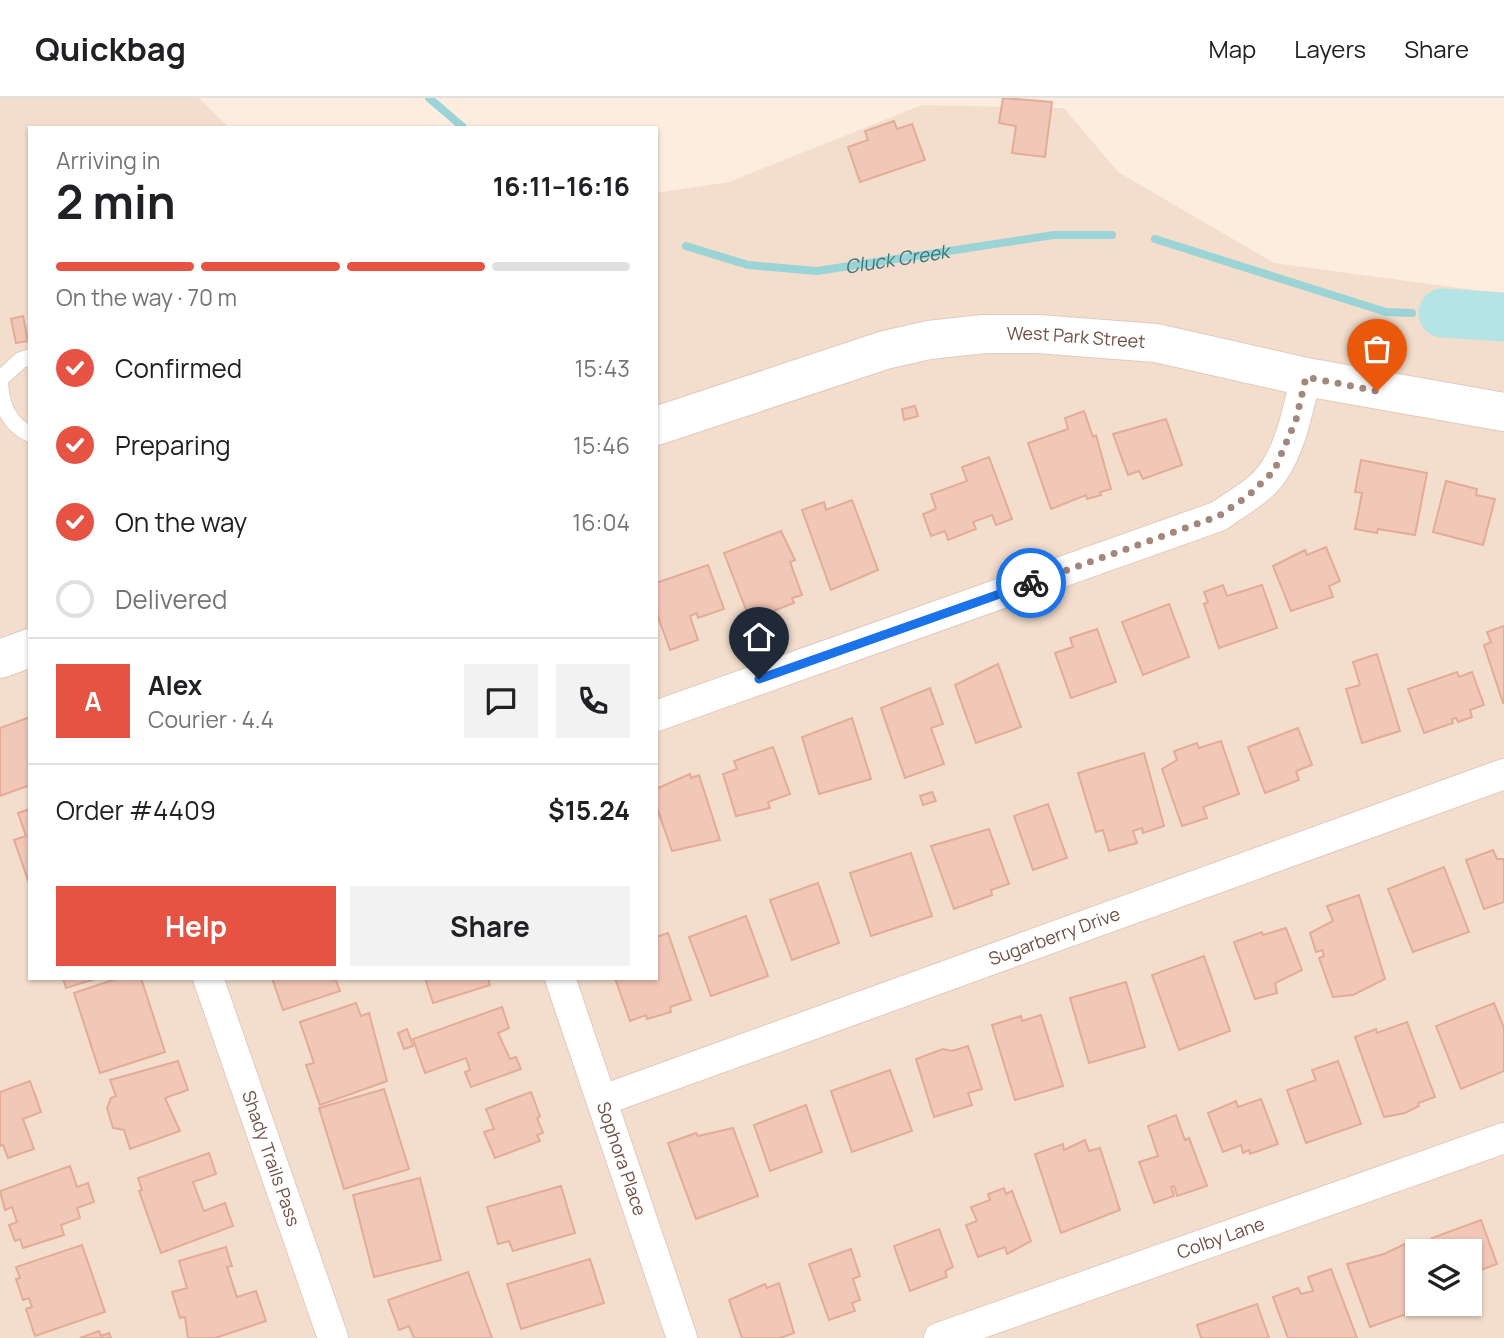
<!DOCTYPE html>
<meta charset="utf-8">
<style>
:root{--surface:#fff;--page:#f2f2f2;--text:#202124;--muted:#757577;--line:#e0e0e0;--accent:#e75343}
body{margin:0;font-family:Manrope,sans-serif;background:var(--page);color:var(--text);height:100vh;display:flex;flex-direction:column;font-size:26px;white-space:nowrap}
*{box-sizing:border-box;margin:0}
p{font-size:23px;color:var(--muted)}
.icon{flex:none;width:38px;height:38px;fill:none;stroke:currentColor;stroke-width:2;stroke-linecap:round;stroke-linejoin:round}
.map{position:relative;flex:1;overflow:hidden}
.panel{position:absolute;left:28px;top:28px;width:630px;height:854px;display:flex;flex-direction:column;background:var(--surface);border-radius:0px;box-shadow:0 2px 5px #0004}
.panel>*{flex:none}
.buttons{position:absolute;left:1405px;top:1141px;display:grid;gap:14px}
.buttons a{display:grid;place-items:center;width:77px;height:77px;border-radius:0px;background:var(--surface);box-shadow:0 2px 5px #0004;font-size:35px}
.pin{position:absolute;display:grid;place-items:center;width:60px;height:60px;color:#fff;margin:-72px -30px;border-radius:50% 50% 50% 0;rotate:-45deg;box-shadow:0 0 7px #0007}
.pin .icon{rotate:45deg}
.courier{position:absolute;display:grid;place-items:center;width:70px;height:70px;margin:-35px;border:5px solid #1a73e8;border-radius:50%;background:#fff;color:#222;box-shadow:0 2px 9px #0007}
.summary em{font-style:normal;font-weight:700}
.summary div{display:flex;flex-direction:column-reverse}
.summary{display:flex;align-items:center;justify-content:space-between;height:119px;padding:0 28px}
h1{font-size:46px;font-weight:700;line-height:52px}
.bar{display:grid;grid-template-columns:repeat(4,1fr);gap:10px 7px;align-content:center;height:84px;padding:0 28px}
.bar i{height:9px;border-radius:5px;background:var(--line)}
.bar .selected{background:var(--accent)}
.bar p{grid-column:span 4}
.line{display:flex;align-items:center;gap:18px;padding:0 28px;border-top:2px solid var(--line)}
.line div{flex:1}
.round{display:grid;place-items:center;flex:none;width:74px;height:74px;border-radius:0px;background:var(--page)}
ol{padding:0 28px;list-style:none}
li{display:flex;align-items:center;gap:21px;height:77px}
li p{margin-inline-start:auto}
li .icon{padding:7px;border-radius:50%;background:var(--accent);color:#fff;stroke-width:4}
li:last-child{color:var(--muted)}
li i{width:38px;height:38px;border:4px solid var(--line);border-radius:50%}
.action{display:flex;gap:14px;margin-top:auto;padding:14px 28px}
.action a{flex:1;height:80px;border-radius:0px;background:var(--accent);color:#fff;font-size:28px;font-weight:700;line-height:80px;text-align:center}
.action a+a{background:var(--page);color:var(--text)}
header{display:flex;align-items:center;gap:42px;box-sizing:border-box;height:98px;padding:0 35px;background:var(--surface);border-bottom:2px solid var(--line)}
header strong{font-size:33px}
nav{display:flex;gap:38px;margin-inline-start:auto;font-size:24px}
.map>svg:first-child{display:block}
.residential{fill:#f3decd;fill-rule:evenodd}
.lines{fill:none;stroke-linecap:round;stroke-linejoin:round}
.stream{stroke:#9ad4d6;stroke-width:8}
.river{stroke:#b4e4e5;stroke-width:49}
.building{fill:#f1c7b7;stroke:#e4ab97;stroke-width:2}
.service-casing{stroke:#e1cabe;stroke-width:18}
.minor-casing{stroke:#e1cabe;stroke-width:32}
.tertiary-casing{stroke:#e1cabe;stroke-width:40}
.service{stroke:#fff;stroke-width:16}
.minor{stroke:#fff;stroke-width:30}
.tertiary{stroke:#fff;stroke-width:38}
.done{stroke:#a2887c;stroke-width:7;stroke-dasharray:0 12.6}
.route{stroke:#1a73e8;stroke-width:9}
.labels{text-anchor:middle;stroke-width:5;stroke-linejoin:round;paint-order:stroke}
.street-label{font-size:18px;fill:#715147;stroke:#fff1e5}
.water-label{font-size:19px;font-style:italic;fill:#3c7578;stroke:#fff1e5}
</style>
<header>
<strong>Quickbag</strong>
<nav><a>Map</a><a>Layers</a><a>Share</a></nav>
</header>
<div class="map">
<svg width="1504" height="1240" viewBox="0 0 1504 1240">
<rect width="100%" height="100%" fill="#fceddf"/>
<path class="residential" d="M0 0H199L229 30H30V880H656V95L729 84 922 7 1064 10 1118 74 1274 165 1504 196V1240H0ZM1418 1153H1470V1206H1418Z"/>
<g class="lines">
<g class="stream">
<path d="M429 0 464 30"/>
<path d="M1155 141 1386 214 1412 215"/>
<path id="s1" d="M686 148 748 167 817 173 1054 137H1112"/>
</g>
<path class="river" d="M1443 215 1504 219"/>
</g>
<g class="building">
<path d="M1003 0 1052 4 1045 59 1012 55 1016 28 999 25Z"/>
<path d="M894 23 897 31 912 26 925 62 860 84 848 49 868 42 865 33Z"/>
<path d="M23 218 28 243 16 245 11 221Z"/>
<path d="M915 308 918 318 904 322 902 311Z"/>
<path d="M1084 313 1093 339 1096 337 1111 391 1100 394 1101 397 1087 401 1086 397 1051 411 1028 345 1068 331 1065 320Z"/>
<path d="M1166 321 1182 367 1143 381 1139 373 1128 377 1113 336Z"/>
<path d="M989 359 1012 421 996 427 992 417 973 424 976 431 948 442 945 433 931 438 923 416 936 411 931 396 967 383 962 369Z"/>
<path d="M1361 362 1427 375 1415 437 1378 431 1377 435 1355 431 1362 395 1355 394Z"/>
<path d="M1446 383 1477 391 1476 397 1495 401 1483 447 1433 434Z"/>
<path d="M852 402 878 472 831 492 802 412 824 404 826 412Z"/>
<path d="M781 433 795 462 790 464 802 497 792 500 794 505 750 522 724 455Z"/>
<path d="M1326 449 1340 483 1329 488 1333 499 1291 513 1273 468 1305 452 1307 457Z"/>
<path d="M708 467 724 511 698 520 697 515 690 518 698 542 670 552 656 513V485Z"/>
<path d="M1223 487 1227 498 1262 487 1277 530 1219 550 1204 506 1208 504 1204 494Z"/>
<path d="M1169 506 1189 559 1143 577 1122 524Z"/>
<path d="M1504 528V605H1503L1484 547 1491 544 1487 534Z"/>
<path d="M1097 531 1116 584 1071 600 1055 555 1073 549 1070 540Z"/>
<path d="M1377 556 1400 633 1362 645 1346 591 1360 587 1353 564Z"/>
<path d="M998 566 1021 629 976 645 955 587Z"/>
<path d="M1457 574 1459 579 1472 574 1484 607 1470 612 1472 619 1458 624 1456 620 1452 621 1453 625 1424 635 1408 591Z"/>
<path d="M930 590 943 626 931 630 944 666 905 680 881 610Z"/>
<path d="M30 619V687L0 698V630Z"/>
<path d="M852 620 871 681 819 696 802 639Z"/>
<path d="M1298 630 1312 667 1296 673 1299 682 1265 695 1248 649Z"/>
<path d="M1221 643 1239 696 1203 709 1207 720 1182 728 1162 671 1177 662 1174 653 1197 645 1199 650Z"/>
<path d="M773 649 790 696 768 704 770 710 736 718 723 676 737 671 734 663Z"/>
<path d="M1144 655 1164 728 1143 735 1142 730 1133 733 1137 745 1109 753 1103 732 1096 734 1078 675Z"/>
<path d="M690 676 691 680 699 677 720 742 672 753 656 707V691Z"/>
<path d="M932 694 936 703 923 707 920 698Z"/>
<path d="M1048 706 1067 760 1033 772 1014 718Z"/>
<path d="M30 711V788L14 742 26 738 18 715Z"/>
<path d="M989 731 1009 786 991 792 992 797 954 811 931 748Z"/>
<path d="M1493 752 1497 761H1504V804L1484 811 1466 762Z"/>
<path d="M911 755 932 818 871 838 850 775Z"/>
<path d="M1444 769 1469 834 1413 854 1388 791Z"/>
<path d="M818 785 839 845 792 862 770 802Z"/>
<path d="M1359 797 1385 881 1353 897 1333 899 1319 860 1324 858 1322 852 1316 854 1310 835 1333 823 1327 808Z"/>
<path d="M746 818 768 878 711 898 689 839Z"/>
<path d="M1286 830 1302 872 1275 885 1277 895 1255 901 1234 844 1262 834 1263 837Z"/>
<path d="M668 835 691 902 670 909 671 914 647 921 646 917 630 923 615 880H656V839Z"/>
<path d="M1204 858 1230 933 1179 952 1152 877Z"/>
<path d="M63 880H95V881L66 890Z"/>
<path d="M119 880H141L165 954 100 975 74 895Z"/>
<path d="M272 880H335L340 893 283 912Z"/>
<path d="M425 880H488L490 887 433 905Z"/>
<path d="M1126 884 1145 949 1089 965 1070 900Z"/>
<path d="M356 905 361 918 369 915 387 983 320 1007 306 967 314 965 300 924Z"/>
<path d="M1494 905 1504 930V973L1461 991 1436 928Z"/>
<path d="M502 909 509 930 498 935 510 961 516 959 521 971 471 989 465 974 470 972 466 960 425 975 413 941Z"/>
<path d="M1041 917 1063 988 1015 1002 992 927 1021 918 1022 923Z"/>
<path d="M1407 924 1435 999 1418 1005 1419 1008 1405 1015 1384 1019 1355 939 1376 931 1377 935Z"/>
<path d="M407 931 413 948 404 951 398 935Z"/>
<path d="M968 948 982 991 968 995 972 1007 934 1019 916 961 943 951 952 953Z"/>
<path d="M178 963 188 992 165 1000 180 1033 130 1051 124 1032 113 1030 107 1010 111 1000 116 998 110 982Z"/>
<path d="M1338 963 1361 1026 1306 1045 1287 992 1316 982 1312 972Z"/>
<path d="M890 972 912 1033 852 1054 831 993Z"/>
<path d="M30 983 41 1014 23 1021 34 1051 8 1060 3 1047 0 1048V994Z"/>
<path d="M384 991 409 1071 344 1091 319 1010Z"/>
<path d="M531 994 540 1018 537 1020 543 1035 537 1037 540 1043 495 1060 484 1034 494 1031 486 1011Z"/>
<path d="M1261 1001 1278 1046 1250 1056 1249 1052 1243 1055 1241 1047 1223 1054 1208 1015 1236 1003 1238 1009Z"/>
<path d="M806 1007 822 1054 770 1073 754 1027Z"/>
<path d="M1176 1017 1185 1042 1189 1040 1207 1088 1177 1098 1174 1088 1171 1089 1174 1098 1154 1105 1139 1064 1158 1058 1148 1028Z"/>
<path d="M733 1030 758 1098 696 1121 668 1045 696 1035 698 1038Z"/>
<path d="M1085 1042 1089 1053 1100 1050 1120 1112 1061 1135 1035 1056 1063 1046 1064 1052Z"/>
<path d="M209 1055 216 1076 193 1084 204 1113 225 1105 233 1128 161 1155 139 1093 142 1092 138 1080Z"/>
<path d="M70 1068 77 1089 88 1085 94 1104 77 1110 80 1120 61 1127 64 1137 23 1150 20 1141 15 1143 9 1127 17 1124 12 1109 5 1112 0 1093Z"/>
<path d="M420 1080 441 1162 374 1179 353 1097Z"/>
<path d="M561 1088 575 1135 513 1153 509 1143 498 1146 487 1109Z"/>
<path d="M1004 1090 1006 1096 1012 1093 1031 1143 1007 1156 1005 1149 978 1159 966 1127 977 1123 971 1109 990 1102 988 1096Z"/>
<path d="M1481 1122 1497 1166 1470 1176V1153H1436L1432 1140Z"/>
<path d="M939 1131 953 1169 945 1173 947 1179 910 1193 894 1148Z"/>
<path d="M1409 1144 1418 1167V1206L1432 1207 1370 1229 1347 1166 1384 1156Z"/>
<path d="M82 1147 105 1214 35 1238 26 1211 32 1209 29 1200 23 1202 16 1181 20 1180 16 1169Z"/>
<path d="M226 1149 232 1168 227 1169 237 1199 256 1193 266 1223 215 1240H188L185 1219 180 1220 172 1194 187 1190 179 1163Z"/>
<path d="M851 1151 860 1178 853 1181 860 1202 852 1205 855 1213 829 1222 809 1166Z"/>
<path d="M590 1161 604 1205 521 1231 507 1186Z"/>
<path d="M1331 1171 1357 1240H1288L1273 1199 1298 1190 1301 1196 1313 1193 1308 1179Z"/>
<path d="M468 1174 492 1240H414L409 1228 399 1232 388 1202Z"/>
<path d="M779 1185 794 1235 780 1240H742L729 1202 765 1186 767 1190Z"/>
<path d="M1257 1206 1269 1240H1201L1197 1227Z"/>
<path d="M99 1233 101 1238 109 1235 111 1240H80Z"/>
</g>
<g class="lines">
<defs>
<g id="service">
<path d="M0 281 21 262 30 259"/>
<path d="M0 285C1 306 9 327 30 336"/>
</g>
<g id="minor">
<path d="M656 618 1219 418C1237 405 1262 392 1274 373 1292 346 1298 310 1306 279"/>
<path id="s2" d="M208 880 333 1240"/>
<path id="s3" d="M560 880 682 1240"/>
<path id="s4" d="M603 1002 1504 676"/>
<path id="s5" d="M939 1240 1504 1040"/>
</g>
<g id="tertiary">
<path id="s6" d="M656 328 885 252 929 242 984 236H1038L1156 245 1306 279 1504 314"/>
<path d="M0 561 30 550"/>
</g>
</defs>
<use href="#service" class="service-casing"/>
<use href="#minor" class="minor-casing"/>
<use href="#tertiary" class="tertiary-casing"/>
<use href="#service" class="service"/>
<use href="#minor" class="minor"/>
<use href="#tertiary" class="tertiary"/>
</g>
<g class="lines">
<path class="done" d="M1031 485 1219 418 1249 397 1274 373 1296 322 1306 279 1377 293"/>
<path class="route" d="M759 581 1031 485"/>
</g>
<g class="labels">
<g class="street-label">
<text dy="6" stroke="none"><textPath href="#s6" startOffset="434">West Park Street</textPath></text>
<text dy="6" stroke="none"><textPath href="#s4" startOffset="480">Sugarberry Drive</textPath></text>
<text dy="6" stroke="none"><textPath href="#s2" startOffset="191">Shady Trails Pass</textPath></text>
<text dy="6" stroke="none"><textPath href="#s3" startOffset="191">Sophora Place</textPath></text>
<text dy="6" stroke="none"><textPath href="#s5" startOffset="299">Colby Lane</textPath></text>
</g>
<g class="water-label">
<text dy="7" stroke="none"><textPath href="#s1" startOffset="215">Cluck Creek</textPath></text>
</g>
</g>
</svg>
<div class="buttons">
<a><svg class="icon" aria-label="layers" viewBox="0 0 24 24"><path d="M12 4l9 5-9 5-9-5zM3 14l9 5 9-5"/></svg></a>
</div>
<div class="pin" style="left:1377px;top:293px;background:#ea580c"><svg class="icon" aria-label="bag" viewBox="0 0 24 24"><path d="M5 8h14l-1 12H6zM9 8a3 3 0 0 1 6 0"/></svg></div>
<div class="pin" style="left:759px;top:581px;background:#1f2937"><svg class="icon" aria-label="home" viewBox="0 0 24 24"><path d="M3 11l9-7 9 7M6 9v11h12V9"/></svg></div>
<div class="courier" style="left:1031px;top:485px"><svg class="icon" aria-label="bike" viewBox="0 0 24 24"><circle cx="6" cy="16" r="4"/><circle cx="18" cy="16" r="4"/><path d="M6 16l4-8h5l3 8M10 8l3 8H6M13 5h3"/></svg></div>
<section class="panel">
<div class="summary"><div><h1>2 min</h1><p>Arriving in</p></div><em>16:11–16:16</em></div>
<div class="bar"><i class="selected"></i><i class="selected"></i><i class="selected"></i><i></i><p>On the way · 70 m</p></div>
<ol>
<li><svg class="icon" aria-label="check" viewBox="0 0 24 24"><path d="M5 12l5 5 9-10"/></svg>Confirmed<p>15:43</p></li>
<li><svg class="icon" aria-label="check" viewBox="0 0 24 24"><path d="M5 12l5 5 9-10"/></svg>Preparing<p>15:46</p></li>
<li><svg class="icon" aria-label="check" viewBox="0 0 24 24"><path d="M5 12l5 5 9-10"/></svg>On the way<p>16:04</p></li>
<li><i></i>Delivered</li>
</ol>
<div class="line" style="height:126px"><b class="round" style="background:var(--accent);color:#fff">A</b><div><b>Alex</b><p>Courier · 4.4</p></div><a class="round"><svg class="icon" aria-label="chat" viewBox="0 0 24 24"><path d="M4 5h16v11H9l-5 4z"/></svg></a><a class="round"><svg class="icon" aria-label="phone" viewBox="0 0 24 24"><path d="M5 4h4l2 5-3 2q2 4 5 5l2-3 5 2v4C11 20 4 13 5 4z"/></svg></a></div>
<div class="line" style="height:91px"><div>Order #4409</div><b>$15.24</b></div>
<div class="action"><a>Help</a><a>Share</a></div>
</section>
</div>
